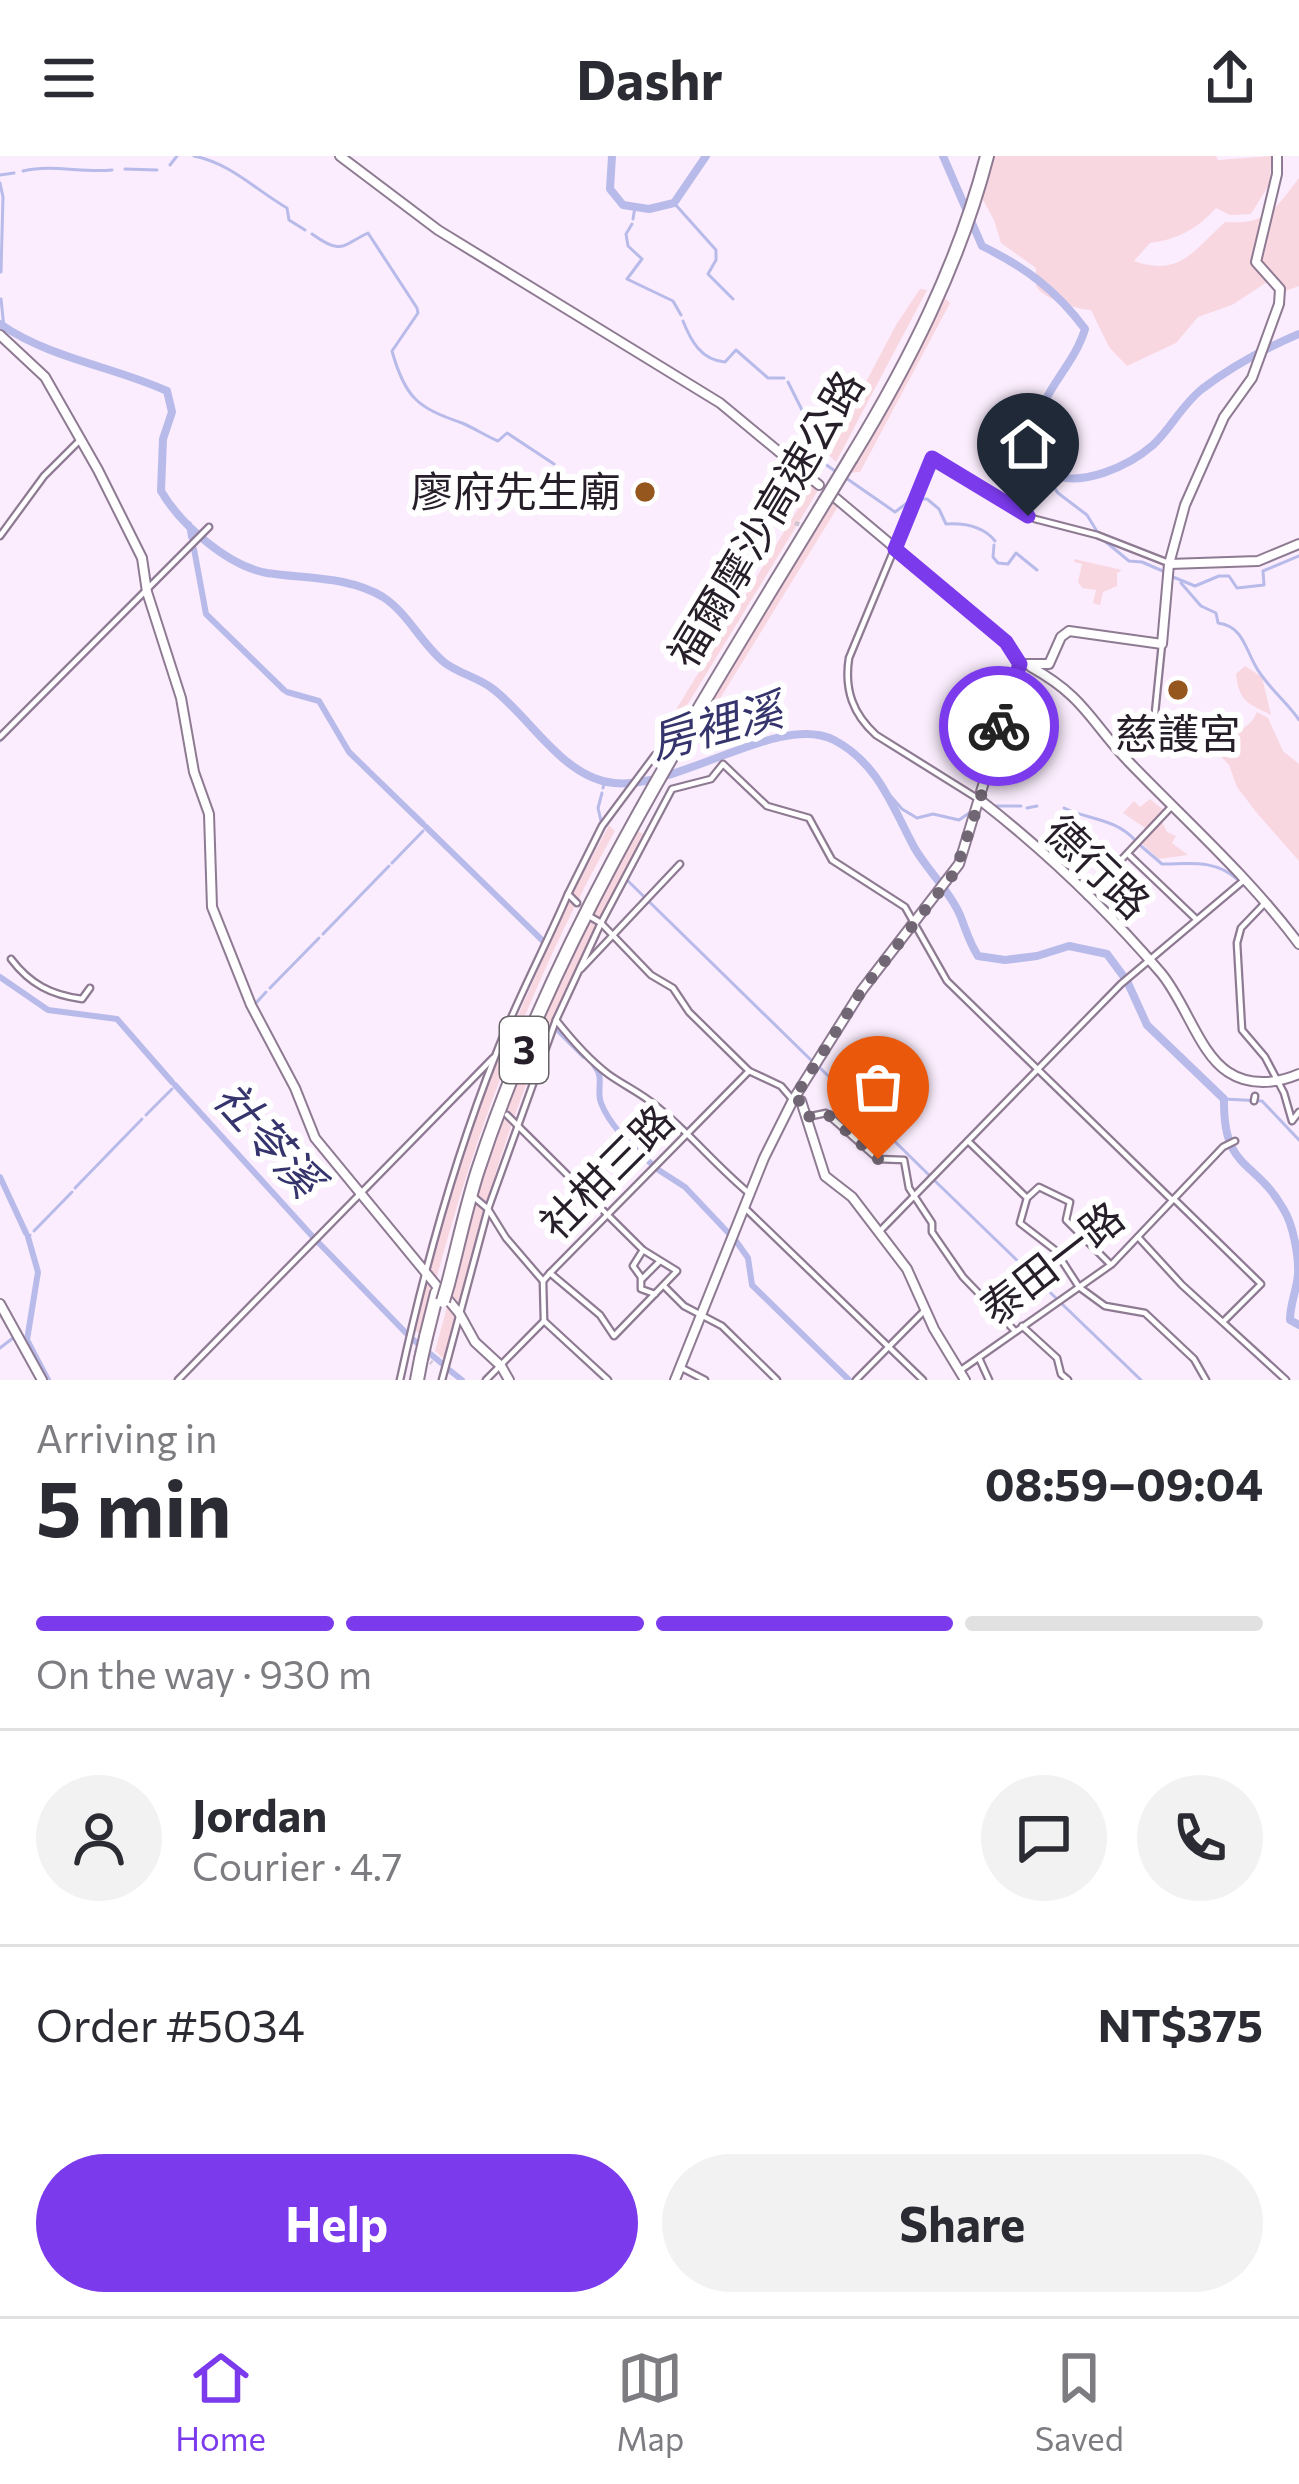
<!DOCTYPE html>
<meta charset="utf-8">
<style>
:root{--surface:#fff;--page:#f2f2f3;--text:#2b2b33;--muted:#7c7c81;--line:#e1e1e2;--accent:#7c3aed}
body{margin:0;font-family:Commissioner,"Noto Sans TC",sans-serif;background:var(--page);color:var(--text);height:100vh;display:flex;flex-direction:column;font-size:45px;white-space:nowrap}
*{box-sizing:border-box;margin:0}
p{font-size:39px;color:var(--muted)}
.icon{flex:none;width:66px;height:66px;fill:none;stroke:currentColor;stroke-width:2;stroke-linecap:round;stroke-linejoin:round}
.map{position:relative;height:1224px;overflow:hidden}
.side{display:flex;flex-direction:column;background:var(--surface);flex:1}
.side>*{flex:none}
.pin{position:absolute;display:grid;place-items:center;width:102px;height:102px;color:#fff;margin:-123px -51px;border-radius:50% 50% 50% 0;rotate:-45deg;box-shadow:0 0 12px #0007}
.pin .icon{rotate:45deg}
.courier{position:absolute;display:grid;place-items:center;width:120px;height:120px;margin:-60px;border:9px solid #7c3aed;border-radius:50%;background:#fff;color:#222;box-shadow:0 3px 15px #0007}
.overview em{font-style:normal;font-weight:700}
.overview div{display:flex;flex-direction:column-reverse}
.overview{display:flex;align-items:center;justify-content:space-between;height:204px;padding:0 36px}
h1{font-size:78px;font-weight:700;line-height:90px}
.bar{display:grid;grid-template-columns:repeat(4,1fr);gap:18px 12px;align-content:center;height:144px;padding:0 36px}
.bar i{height:15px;border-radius:9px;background:var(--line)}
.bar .on{background:var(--accent)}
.bar p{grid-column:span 4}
.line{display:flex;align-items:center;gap:30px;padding:0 36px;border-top:3px solid var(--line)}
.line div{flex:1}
.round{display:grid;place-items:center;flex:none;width:126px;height:126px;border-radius:63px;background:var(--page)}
.action{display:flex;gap:24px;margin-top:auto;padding:24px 36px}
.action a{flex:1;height:138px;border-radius:72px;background:var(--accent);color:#fff;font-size:48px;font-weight:700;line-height:138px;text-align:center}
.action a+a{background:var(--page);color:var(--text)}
header{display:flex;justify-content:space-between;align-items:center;height:156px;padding:0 36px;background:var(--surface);font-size:54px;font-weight:700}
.tab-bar{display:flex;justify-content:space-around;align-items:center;height:168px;border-top:3px solid var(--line);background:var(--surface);font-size:33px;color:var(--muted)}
.tab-bar a{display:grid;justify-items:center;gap:6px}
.tab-bar .on{color:var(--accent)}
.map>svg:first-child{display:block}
.green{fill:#f9d7e0}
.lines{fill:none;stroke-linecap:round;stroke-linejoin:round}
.stream{stroke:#b8bbea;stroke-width:3}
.canal{stroke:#b8bbea;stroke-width:6}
.river{stroke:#b8bbea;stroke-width:8}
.street-tunnel{stroke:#d0c4d2;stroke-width:4.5;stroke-dasharray:4.5 2;stroke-linecap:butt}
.street-casing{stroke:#8e7a92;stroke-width:9}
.secondary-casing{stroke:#8e7a92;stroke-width:12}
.highway-casing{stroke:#8e7a92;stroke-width:16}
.street{stroke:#fff;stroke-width:4.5}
.secondary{stroke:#fff;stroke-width:8}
.highway{stroke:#fff;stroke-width:12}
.highway-bridge-casing{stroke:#8e7a92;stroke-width:16;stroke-linecap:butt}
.highway-bridge{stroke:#fff;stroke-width:12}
.done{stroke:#716673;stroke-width:12;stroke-dasharray:0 21.6}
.route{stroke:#7c3aed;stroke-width:15}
.poi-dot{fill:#96571f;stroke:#fff;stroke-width:4.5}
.labels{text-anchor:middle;stroke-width:12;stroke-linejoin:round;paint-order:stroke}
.shield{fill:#fff;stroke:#676268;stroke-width:3}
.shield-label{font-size:39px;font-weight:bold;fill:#261e28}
.poi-label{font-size:42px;fill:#261e28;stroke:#fff;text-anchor:end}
.street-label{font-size:42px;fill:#261e28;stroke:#fff}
.water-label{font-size:45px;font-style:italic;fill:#36346d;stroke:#fff}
</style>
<header><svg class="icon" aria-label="menu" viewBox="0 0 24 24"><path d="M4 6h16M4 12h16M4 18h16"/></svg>Dashr<svg class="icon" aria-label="share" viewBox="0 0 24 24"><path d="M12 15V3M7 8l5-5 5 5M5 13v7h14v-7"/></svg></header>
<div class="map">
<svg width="1299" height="1224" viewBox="0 0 1299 1224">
<rect width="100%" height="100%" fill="#fbedfd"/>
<g class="green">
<path d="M993 0H1216L1218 4 1272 0 1269 29 1251 58 1230 59 1216 52C1196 74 1178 83 1150 87L1134 105C1180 121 1193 95 1225 66 1267 69 1275 53 1299 22V130L1283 136 1273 122 1232 149 1198 161 1176 187 1127 210 1109 191 1091 154C1079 154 1043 143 1037 131 1035 129 1036 115 1036 112L1001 87 994 64 982 42Z"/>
<path d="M920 133 927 134 836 306 828 298 896 169Z"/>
<path d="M941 138 950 147 860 316 848 317Z"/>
<path d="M813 328 819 333 675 569 672 567 674 557Z"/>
<path d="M832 343 839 349 705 567 692 572Z"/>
<path d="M1074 403 1122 414 1117 417V430L1103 436 1100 449 1093 447 1096 434 1082 432 1078 426 1082 408 1074 406Z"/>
<path d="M1245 510 1262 521 1271 559C1248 547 1239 546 1236 518Z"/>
<path d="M1257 556 1268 562 1283 595 1299 608V705L1256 656 1237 631 1229 609 1213 592C1228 576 1248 577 1257 556Z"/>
<path d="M1150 643 1166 656 1160 662 1167 676 1176 680 1172 687 1188 699 1159 703 1139 685 1148 674 1123 657 1134 645 1140 651Z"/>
<path d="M609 669 615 675C526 832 464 1005 422 1180L414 1173 417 1156 457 1014 491 921 569 744Z"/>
<path d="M634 674 644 678C618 741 581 799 554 861 506 968 474 1084 447 1198L443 1202 435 1195 482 1023 522 913 589 762Z"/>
</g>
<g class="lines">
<g class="stream">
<path d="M194 0C230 7 256 34 287 52L289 64 305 74"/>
<path d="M170 9 177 0"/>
<path d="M125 13 157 14"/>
<path d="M23 15C53 8 81 17 112 14"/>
<path d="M0 19 14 17"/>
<path d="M0 27 3 41 1 116"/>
<path d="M674 47 716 94V104L708 118 733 143"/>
<path d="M633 63 635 51"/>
<path d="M632 68 626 78 628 90 642 103 627 123 673 145 681 159"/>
<path d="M312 78C343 100 342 89 368 77L417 152 418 157 392 195C405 242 418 252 462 267 474 272 486 280 498 285L507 277 554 308"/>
<path d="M1 143 4 172"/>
<path d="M683 165C691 185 701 204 725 206L736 194 768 222H784"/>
<path d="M788 226 802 254 821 272 809 286 818 303 835 315"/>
<path d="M1041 314 1058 337 1087 359 1101 382 1129 405 1142 406 1165 416"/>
<path d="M846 322 895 356 911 344"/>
<path d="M919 343H927L939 353 946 368C964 367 983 370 995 385"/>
<path d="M994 389 993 401 998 407 1008 408 1016 397 1037 414"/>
<path d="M1173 421 1195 430 1219 420H1229L1237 432 1264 429 1263 415 1299 400"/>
<path d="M1181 427 1201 450 1216 457 1218 467C1242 470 1245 491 1255 509 1265 529 1288 547 1299 564"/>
<path d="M0 585 29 555"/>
<path d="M603 632 605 624"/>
<path d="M887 636 902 653 917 662 933 658 959 664 972 655"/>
<path d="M993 650H1021"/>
<path d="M1027 652 1037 650"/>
<path d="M1064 652C1089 664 1114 662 1135 684"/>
<path d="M601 665 598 652 602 637"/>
<path d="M426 672 427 671"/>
<path d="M1141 690 1162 708C1190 708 1214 703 1237 723"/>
<path d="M392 707 423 675"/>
<path d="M626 723 812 905"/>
<path d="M323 778 389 710"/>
<path d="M270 832 319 782"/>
<path d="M256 847 266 836"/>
<path d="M817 909 930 1020"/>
<path d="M1224 943 1262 945 1299 984"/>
<path d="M146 959 172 933"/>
<path d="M934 1024 1057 1143"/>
<path d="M75 1032 142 963"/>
<path d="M34 1075 72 1036"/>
<path d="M28 1082 30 1079"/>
<path d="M1061 1147 1141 1224"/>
<path d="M0 1192 13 1182"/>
</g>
<g class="canal">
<path d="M189 368 191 381"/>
<path d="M194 393 206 458 284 534"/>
<path d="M287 536 319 545 349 596 423 668"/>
<path d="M426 671 543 785"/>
<path d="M0 821 48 854 117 863 172 926"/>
<path d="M555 871 584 900"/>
<path d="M594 909C605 922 596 933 601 947 610 970 635 994 653 1009"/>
<path d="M175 929 313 1081"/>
<path d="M657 1013 685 1031 736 1085 748 1102 752 1129 849 1224"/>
<path d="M0 1021 26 1077"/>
<path d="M28 1081 38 1116 27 1184 48 1224"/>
<path d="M317 1085 406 1177"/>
<path d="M411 1182 445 1210"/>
<path d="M448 1213 462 1224"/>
</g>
<g class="river">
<path d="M612 0 610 33 623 49 649 53 674 47 706 0"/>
<path d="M943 0 982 90C1025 111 1056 134 1085 173 1073 213 1038 236 1035 280 1034 297 1036 311 1051 318 1081 332 1129 310 1153 289 1171 272 1182 249 1202 233 1231 211 1266 192 1299 178"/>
<path d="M0 168C51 203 112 210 167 235L172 256 163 283 161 335C181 369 228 410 267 417 306 423 348 420 383 441 408 457 422 489 445 507 460 518 479 522 493 533 531 562 563 622 614 627 678 634 780 556 834 584 878 607 892 650 914 691 927 714 950 735 960 759 966 774 969 786 978 800L1005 804 1037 800 1069 790 1107 798 1127 825 1147 869 1224 943C1223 1016 1255 1002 1284 1054 1293 1069 1299 1100 1298 1118 1297 1134 1290 1147 1290 1164L1299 1169"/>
</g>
<g class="street-tunnel">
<path d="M795 367 815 374"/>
<path d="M415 1194 432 1207"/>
</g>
<defs>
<g id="street">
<path d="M0 380 44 320 81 283"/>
<path d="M0 581 209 371"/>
<path d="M1114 586 1131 577 1155 557 1162 488"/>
<path d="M980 644 876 579C853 558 844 534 849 502L932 302 1035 363 1097 379 1166 406"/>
<path d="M1129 699 1196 763"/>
<path d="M568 738 602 670 655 599"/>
<path d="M1087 740 1172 650"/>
<path d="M1265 747 1241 772 1237 787 1242 874 1265 901 1284 937 1292 965 1299 956"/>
<path d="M589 760 601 767 651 819 673 832 689 856 749 915 781 930 793 944"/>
<path d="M11 803C30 828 51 839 82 843L90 832"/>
<path d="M581 813 680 708"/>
<path d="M556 864C571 883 588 903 608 918 623 929 641 937 655 949 690 977 715 1009 750 1038"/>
<path d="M1254 945 1255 940"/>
<path d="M507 959 643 1094 677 1115 614 1180 600 1159 550 1117"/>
<path d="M807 961 826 957 878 1003 904 1004 909 1032 932 1067V1076L963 1121 1015 1175"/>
<path d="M968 985 1027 1042 1020 1067 1055 1094 1079 1131 1105 1150 1145 1157 1194 1203 1206 1224"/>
<path d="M475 1042 488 1053 506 1082 543 1125"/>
<path d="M1027 1042 1039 1031 1070 1046 1066 1064 1110 1108"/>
<path d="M1174 1043 1261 1128 1225 1164"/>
<path d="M746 1053 923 1224"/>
<path d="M880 1075 1121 828 1243 725"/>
<path d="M1138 1081 1182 1129 1286 1224"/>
<path d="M643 1094 633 1110 641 1121V1133L655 1138"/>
<path d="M642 1123 659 1106"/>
<path d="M664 1130 684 1150 722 1170 777 1224"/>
<path d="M544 1165 608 1224"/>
<path d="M1022 1170 1057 1202 1061 1218 1068 1224"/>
<path d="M979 1202 989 1224"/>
<path d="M680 1211 705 1224"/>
<path d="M961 1214 1112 1108 1223 991 1235 985"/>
<path d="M178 1224 493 902"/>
<path d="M400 1224C424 1113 454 1004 496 898 517 843 545 792 568 738L577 747"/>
<path d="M442 1224 488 1053 556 864 601 767 672 633 711 623 723 608 767 650 809 662 832 704 905 751 947 825 1172 1044"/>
<path d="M486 1224 544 1165 543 1125 550 1117 749 915"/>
<path d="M856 1224 925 1154"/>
</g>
<g id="secondary">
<path d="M340 0 438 74 720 247 819 329"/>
<path d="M0 179 45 221 98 314 142 402 147 436 181 542 194 616 209 658 212 751 251 849 295 932 315 982 459 1157 475 1186 501 1210 509 1224"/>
<path d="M832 339 1007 486 1020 508H1049L1061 481 1069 475 1162 488 1169 408 1185 349 1224 261 1252 222 1279 148 1280 133 1256 106 1277 18V0"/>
<path d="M1169 408 1258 405 1299 388"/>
<path d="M1031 511C1085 541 1090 565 1129 606 1186 665 1250 722 1299 788"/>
<path d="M980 644C1044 694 1108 755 1161 817 1186 847 1199 897 1228 916 1249 930 1276 928 1299 918"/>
<path d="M793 944 801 945 825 1020 852 1041 907 1113 934 1173 965 1224"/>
<path d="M0 1148 42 1224"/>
<path d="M675 1224 764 1002 793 944 862 834 959 708 1020 508"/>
</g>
<g id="highway">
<path d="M851 302C909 207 959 108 987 0"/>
<path d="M448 1128C458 1090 466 1051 478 1014 557 773 695 560 825 345"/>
<path d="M426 1181 437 1137"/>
<path d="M417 1224 421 1203"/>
</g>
</defs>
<use href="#street" class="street-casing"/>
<use href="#secondary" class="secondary-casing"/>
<use href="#highway" class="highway-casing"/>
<use href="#street" class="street"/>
<use href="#secondary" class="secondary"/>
<use href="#highway" class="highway"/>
<defs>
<g id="highway-bridge">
<path d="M825 345 851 302"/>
<path d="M443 1145 448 1128"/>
<path d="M421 1203 426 1181"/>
</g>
</defs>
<use href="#highway-bridge" class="highway-bridge-casing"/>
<use href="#highway-bridge" class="highway-bridge"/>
</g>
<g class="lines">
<path class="done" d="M878 1003 826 957 807 961 801 945 793 944 862 834 955 716 980 644 999 570"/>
<path class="route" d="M999 570 1020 508 1006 486 895 393 932 302 1028 360"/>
</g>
<g class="poi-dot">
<circle cx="645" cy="336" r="12"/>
<circle cx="1178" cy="534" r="12"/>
</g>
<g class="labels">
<rect class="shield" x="500" y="861" width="48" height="66" rx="9"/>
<g class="shield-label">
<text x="524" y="908">3</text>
</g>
<g class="poi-label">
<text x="621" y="351">廖府先生廟</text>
<text x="1178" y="593" text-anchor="middle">慈護宮</text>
</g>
<g class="street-label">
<text transform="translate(766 363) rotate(-59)" y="15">福爾摩沙高速公路</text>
<text transform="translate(1097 711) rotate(44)" y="15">德行路</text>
<text transform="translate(607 1016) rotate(-45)" y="15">社柑三路</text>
<text transform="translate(1052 1107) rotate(-38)" y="15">泰田一路</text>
</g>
<g class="water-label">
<text transform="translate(716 570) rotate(-15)" y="16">房裡溪</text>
<text transform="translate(268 983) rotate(48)" y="16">社苓溪</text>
</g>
</g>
</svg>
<div class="pin" style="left:878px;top:1003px;background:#ea580c"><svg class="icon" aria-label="bag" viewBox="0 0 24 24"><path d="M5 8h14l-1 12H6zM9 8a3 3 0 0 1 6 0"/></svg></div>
<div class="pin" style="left:1028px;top:360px;background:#1f2937"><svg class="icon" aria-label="home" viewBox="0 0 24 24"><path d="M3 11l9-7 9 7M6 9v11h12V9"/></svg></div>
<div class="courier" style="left:999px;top:570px"><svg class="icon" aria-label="bike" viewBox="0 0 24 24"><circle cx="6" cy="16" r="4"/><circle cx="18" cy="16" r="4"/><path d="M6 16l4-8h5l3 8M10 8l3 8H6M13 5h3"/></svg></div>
</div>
<section class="side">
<div class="overview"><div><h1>5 min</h1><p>Arriving in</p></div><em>08:59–09:04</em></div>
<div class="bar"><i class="on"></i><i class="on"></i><i class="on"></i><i></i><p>On the way · 930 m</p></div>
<div class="line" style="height:216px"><a class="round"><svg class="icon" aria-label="person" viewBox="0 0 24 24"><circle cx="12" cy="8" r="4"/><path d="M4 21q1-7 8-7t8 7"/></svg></a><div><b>Jordan</b><p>Courier · 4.7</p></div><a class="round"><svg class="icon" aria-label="chat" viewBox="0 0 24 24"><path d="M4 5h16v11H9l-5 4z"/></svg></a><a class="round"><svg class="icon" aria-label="phone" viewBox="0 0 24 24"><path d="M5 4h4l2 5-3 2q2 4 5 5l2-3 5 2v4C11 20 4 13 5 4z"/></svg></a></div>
<div class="line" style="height:156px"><div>Order #5034</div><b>NT$375</b></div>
<div class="action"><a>Help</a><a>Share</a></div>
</section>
<nav class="tab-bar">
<a class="on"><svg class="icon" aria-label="home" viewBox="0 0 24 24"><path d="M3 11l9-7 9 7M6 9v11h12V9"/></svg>Home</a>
<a><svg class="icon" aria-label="map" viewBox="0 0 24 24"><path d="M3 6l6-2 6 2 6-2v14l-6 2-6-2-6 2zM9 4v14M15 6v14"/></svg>Map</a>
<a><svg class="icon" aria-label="saved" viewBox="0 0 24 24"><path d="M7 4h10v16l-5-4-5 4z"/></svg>Saved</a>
</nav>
